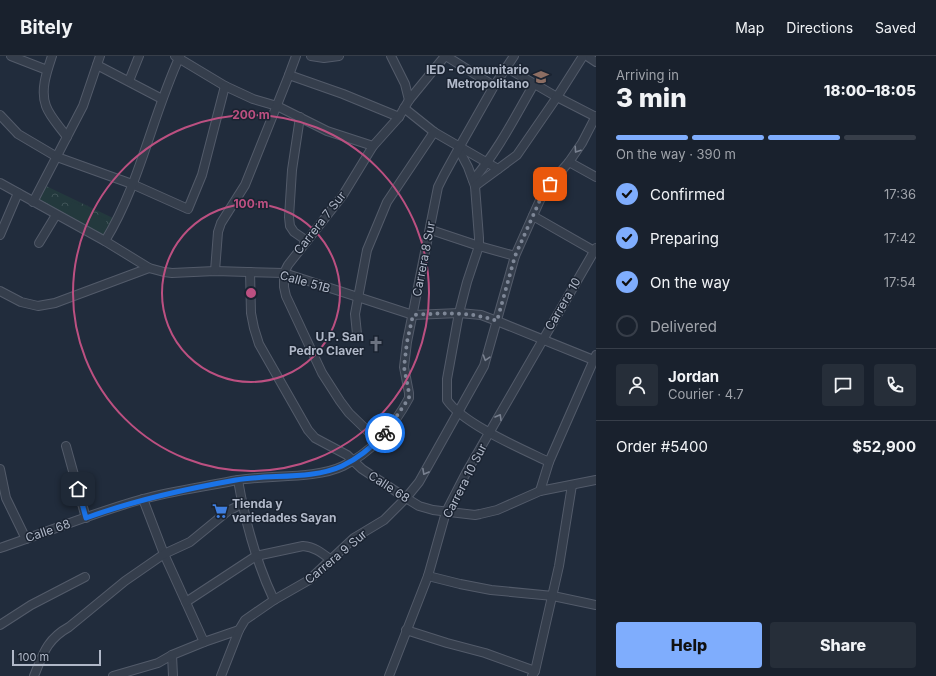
<!DOCTYPE html>
<meta charset="utf-8">
<style>
:root{--surface:#19212d;--page:#262e39;--text:#f1f3f6;--muted:#9fa3aa;--line:#373e49;--accent:#7fadfd}
body{margin:0;font-family:Inter,sans-serif;background:var(--page);color:var(--text);height:100vh;display:flex;flex-direction:column;font-size:15px;white-space:nowrap}
*{box-sizing:border-box;margin:0}
p{font-size:13px;color:var(--muted)}
.icon{flex:none;width:22px;height:22px;fill:none;stroke:currentColor;stroke-width:2;stroke-linecap:round;stroke-linejoin:round}
.map{position:relative;flex:1;overflow:hidden}
.details{display:flex;flex-direction:column;background:var(--surface);width:340px}
.details>*{flex:none}
.scale{position:absolute;left:12px;bottom:10px;width:89px;box-sizing:border-box;padding-left:4px;border:2px solid #b0b8c8;border-top:0;font-size:11px;line-height:14px;white-space:nowrap;color:#b0b8c8;-webkit-text-stroke:3px #1a2331;paint-order:stroke}
.pin{position:absolute;display:grid;place-items:center;width:34px;height:34px;color:#fff;margin:-17px;border-radius:8px;box-shadow:0 2px 6px #0006}
.courier{position:absolute;display:grid;place-items:center;width:40px;height:40px;margin:-20px;border:3px solid #1a73e8;border-radius:50%;background:#fff;color:#222;box-shadow:0 1px 5px #0007}
.summary em{font-style:normal;font-weight:800}
.summary div{display:flex;flex-direction:column-reverse}
.summary{display:flex;align-items:center;justify-content:space-between;height:68px;padding:0 20px}
h1{font-size:26px;font-weight:800;line-height:30px}
.bar{display:grid;grid-template-columns:repeat(4,1fr);gap:6px 4px;align-content:center;height:48px;padding:0 20px}
.bar i{height:5px;border-radius:3px;background:var(--line)}
.bar .selected{background:var(--accent)}
.bar p{grid-column:span 4}
.line{display:flex;align-items:center;gap:10px;padding:0 20px;border-top:1px solid var(--line)}
.line div{flex:1}
.round{display:grid;place-items:center;flex:none;width:42px;height:42px;border-radius:4px;background:var(--page)}
ol{padding:0 20px;list-style:none}
li{display:flex;align-items:center;gap:12px;height:44px}
li p{margin-inline-start:auto}
li .icon{padding:4px;border-radius:50%;background:var(--accent);color:#111;stroke-width:4}
li:last-child{color:var(--muted)}
li i{width:22px;height:22px;border:2px solid var(--line);border-radius:50%}
.primary-button{display:flex;gap:8px;margin-top:auto;padding:8px 20px}
.primary-button a{flex:1;height:46px;border-radius:4px;background:var(--accent);color:#111;font-size:16px;font-weight:800;line-height:46px;text-align:center}
.primary-button a+a{background:var(--page);color:var(--text)}
header{display:flex;align-items:center;gap:24px;box-sizing:border-box;height:56px;padding:0 20px;background:var(--surface);border-bottom:1px solid var(--line)}
header strong{font-size:19px}
nav{display:flex;gap:22px;margin-inline-start:auto;font-size:14px}
main{display:flex;flex:1;min-height:0}
.map>svg:first-child{display:block}
.park{fill:url(#park-crowns)}
.pitch{fill:#23393d}
.lines{fill:none;stroke-linecap:round;stroke-linejoin:round}
.minor-casing{stroke:#535b6a;stroke-width:10}
.minor{stroke:#353e4c;stroke-width:8}
.oneway{stroke:#798190}
.done{stroke:#7e8797;stroke-width:4;stroke-dasharray:0 7.2}
.route{stroke:#1a73e8;stroke-width:5}
.ring{fill:none;stroke:#bc5081;stroke-width:2}
.labels{text-anchor:middle;stroke-width:3;stroke-linejoin:round;paint-order:stroke}
.poi-label{font-size:12px;font-weight:bold;fill:#b0b8c8;stroke:#1a2331;text-anchor:end}
.street-label{font-size:12px;fill:#b0b8c8;stroke:#1a2331}
.centre{fill:#bc5081;stroke:#1a2331;stroke-width:2}
.ring-label{font-size:12px;text-anchor:middle;font-weight:bold;fill:#bc5081;stroke:#1a2331;stroke-width:3;stroke-linejoin:round;paint-order:stroke}
</style>
<header>
<strong>Bitely</strong>
<nav><a>Map</a><a>Directions</a><a>Saved</a></nav>
</header>
<main>
<div class="map">
<svg width="596" height="620" viewBox="0 0 596 620">
<defs>
<pattern id="park-crowns" width="20" height="18" patternUnits="userSpaceOnUse"><rect width="20" height="18" fill="#23393d"/><path d="M2 6a3 3 0 1 1 6 0M12 15a3 3 0 1 1 6 0" fill="none" stroke="#405458"/></pattern>
</defs>
<rect width="100%" height="100%" fill="#212c3c"/>
<path class="park" d="M44 129 115 163 105 182 36 145Z"/>
<path class="pitch" d="M73 145 107 164 100 177 65 159Z"/>
<g class="lines">
<defs>
<g id="minor">
<path d="M11 0 47 14"/>
<path d="M52 0C47 15 40 34 46 50 50 61 60 71 67 81"/>
<path d="M175 0 225 30 253 43 277 50 327 75 373 90"/>
<path d="M311 0 324 2 339 0"/>
<path d="M391 0 405 28 409 44"/>
<path d="M446 0 494 30"/>
<path d="M587 0 596 6"/>
<path d="M97 9 162 43"/>
<path d="M507 12 557 41 596 61"/>
<path d="M289 19 343 38 399 61"/>
<path d="M129 25 139 0"/>
<path d="M404 52 434 76 498 113"/>
<path d="M0 59 18 78 57 101 132 128 188 153 202 119 225 30"/>
<path d="M300 61 292 114 289 161 290 170 294 176 307 185"/>
<path d="M458 92 468 111 475 130 479 182V190L467 226 459 257 447 323V344C463 368 522 393 549 406"/>
<path d="M569 106 596 121"/>
<path d="M473 124C498 95 515 61 534 28"/>
<path d="M0 127 105 185 149 212 164 216 172 217 215 215 284 217 413 259 459 257 481 259 497 265 596 305"/>
<path d="M475 130 517 99 557 41 583 0"/>
<path d="M33 146 83 50 100 0"/>
<path d="M533 160 596 196"/>
<path d="M431 174 479 190 515 200"/>
<path d="M0 179 18 137"/>
<path d="M105 185C140 128 152 60 180 0"/>
<path d="M39 187 56 159"/>
<path d="M215 215 218 176 221 167 245 129 289 19 296 0"/>
<path d="M250 216 251 257 254 272 259 288 308 374 315 382 347 399 362 413 406 442 419 450 433 454 475 459 480 458 497 454 540 435 596 424"/>
<path d="M0 235 21 246 38 250 55 247 149 212"/>
<path d="M357 278 355 258 367 194 387 146 434 76"/>
<path d="M378 385 349 357 340 345 322 317 286 240 284 231V217L288 209 343 139 373 90 399 61 409 44 445 0"/>
<path d="M66 390 86 462"/>
<path d="M0 413 6 442 26 483"/>
<path d="M238 424C245 465 256 506 274 544"/>
<path d="M540 435 549 406 596 299"/>
<path d="M143 443 164 498 204 586"/>
<path d="M0 492C48 476 95 456 143 443 172 435 203 431 232 425 265 418 314 424 343 410 372 396 394 370 409 342V337L404 311 407 286 438 131 444 119 460 90 494 30 514 0"/>
<path d="M428 520 460 528 491 534 553 540 596 549"/>
<path d="M186 546 256 500 303 490C315 491 322 497 331 504"/>
<path d="M0 569 31 549 85 521"/>
<path d="M406 574 447 587 485 597 535 615"/>
<path d="M172 599 173 620"/>
<path d="M34 620C43 598 47 583 69 571L125 525 164 498 190 486 228 455 242 448"/>
<path d="M113 620 158 607 172 599 204 586 239 574"/>
<path d="M221 620 239 574 245 564 274 544 309 524 354 482 384 464 406 442 419 426 484 310 515 200 540 144 550 128 569 106 582 87 596 60"/>
<path d="M389 620 428 520 446 456 466 417 596 192"/>
<path d="M532 620 535 615 559 510 572 429"/>
</g>
</defs>
<use href="#minor" class="minor-casing"/>
<use href="#minor" class="minor"/>
</g>
<defs><path id="oneway-chevron" d="M-2-3.5L2.5 0L-2 3.5" fill="none" stroke-width="1.6" stroke-linecap="round" stroke-linejoin="round"/></defs>
<g class="oneway">
<use href="#oneway-chevron" transform="translate(577 94) rotate(124)"/>
<use href="#oneway-chevron" transform="translate(486 302) rotate(107)"/>
<use href="#oneway-chevron" transform="translate(499 361) rotate(-60)"/>
<use href="#oneway-chevron" transform="translate(425 416) rotate(119)"/>
</g>
<g class="lines">
<path class="done" d="M385 377 409 342V337L404 311 407 286 413 259C444 257 468 255 497 265L515 200 540 144 550 128"/>
<path class="route" d="M78 433 86 462C135 444 185 433 236 424 269 418 312 424 342 410 357 403 373 390 385 377"/>
</g>
<g class="ring">
<circle cx="251" cy="237" r="89"/>
<circle cx="251" cy="237" r="178"/>
</g>
<defs>
<symbol id="school-bare" viewBox="-9 -9 18 18"><path d="M0-5L7-2L0 1L-7-2ZM-4 1L0 2.5L4 1V4Q0 6-4 4Z" fill="#8d6e63" stroke="#1a2331" stroke-width="2.5" paint-order="stroke"/></symbol>
<symbol id="church-bare" viewBox="-9 -9 18 18"><path d="M-1.2-6h2.4v3.5h3.3v2.4h-3.3V6h-2.4V-.1h-3.3v-2.4h3.3Z" fill="#6b7280" stroke="#1a2331" stroke-width="2.5" paint-order="stroke"/></symbol>
<symbol id="supermarket-bare" viewBox="-9 -9 18 18"><path d="M-6-5.5h2.5l.6 2H6L4.5 2H-2.5L-4.4-4H-6ZM-1.5 3.2a1.3 1.3 0 1 0 .1 0ZM3 3.2a1.3 1.3 0 1 0 .1 0Z" fill="#3f7fe0" stroke="#1a2331" stroke-width="2.5" paint-order="stroke"/></symbol>
</defs>
<g fill-rule="evenodd">
<use href="#school-bare" x="530" y="10" width="22" height="22"/>
<use href="#church-bare" x="365" y="277" width="22" height="22"/>
<use href="#supermarket-bare" x="209" y="444" width="22" height="22"/>
</g>
<g class="labels">
<g class="poi-label">
<text x="529" y="18">IED - Comunitario<tspan x="529" dy="14">Metropolitano</tspan></text>
<text x="364" y="285">U.P. San<tspan x="364" dy="14">Pedro Claver</tspan></text>
<text x="232" y="452" text-anchor="start">Tienda y<tspan x="232" dy="14">variedades Sayan</tspan></text>
</g>
<g class="street-label">
<text transform="translate(320 167) rotate(-52)" y="4">Carrera 7 Sur</text>
<text transform="translate(424 203) rotate(-79)" y="4">Carrera 8 Sur</text>
<text transform="translate(305 226) rotate(16)" y="4">Calle 51B</text>
<text transform="translate(563 248) rotate(-60)" y="4">Carrera 10</text>
<text transform="translate(465 425) rotate(-63)" y="4">Carrera 10 Sur</text>
<text transform="translate(389 431) rotate(33)" y="4">Calle 68</text>
<text transform="translate(48 475) rotate(-19)" y="4">Calle 68</text>
<text transform="translate(336 501) rotate(-40)" y="4">Carrera 9 Sur</text>
</g>
</g>
<circle cx="251" cy="237" r="6" class="centre"/>
<g class="ring-label">
<text x="251" y="63">200 m</text>
<text x="251" y="152">100 m</text>
</g>
</svg>
<div class="scale">100 m</div>
<div class="pin" style="left:550px;top:128px;background:#ea580c"><svg class="icon" aria-label="bag" viewBox="0 0 24 24"><path d="M5 8h14l-1 12H6zM9 8a3 3 0 0 1 6 0"/></svg></div>
<div class="pin" style="left:78px;top:433px;background:#1f2937"><svg class="icon" aria-label="home" viewBox="0 0 24 24"><path d="M3 11l9-7 9 7M6 9v11h12V9"/></svg></div>
<div class="courier" style="left:385px;top:377px"><svg class="icon" aria-label="bike" viewBox="0 0 24 24"><circle cx="6" cy="16" r="4"/><circle cx="18" cy="16" r="4"/><path d="M6 16l4-8h5l3 8M10 8l3 8H6M13 5h3"/></svg></div>
</div>
<section class="details">
<div class="summary"><div><h1>3 min</h1><p>Arriving in</p></div><em>18:00–18:05</em></div>
<div class="bar"><i class="selected"></i><i class="selected"></i><i class="selected"></i><i></i><p>On the way · 390 m</p></div>
<ol>
<li><svg class="icon" aria-label="check" viewBox="0 0 24 24"><path d="M5 12l5 5 9-10"/></svg>Confirmed<p>17:36</p></li>
<li><svg class="icon" aria-label="check" viewBox="0 0 24 24"><path d="M5 12l5 5 9-10"/></svg>Preparing<p>17:42</p></li>
<li><svg class="icon" aria-label="check" viewBox="0 0 24 24"><path d="M5 12l5 5 9-10"/></svg>On the way<p>17:54</p></li>
<li><i></i>Delivered</li>
</ol>
<div class="line" style="height:72px"><a class="round"><svg class="icon" aria-label="person" viewBox="0 0 24 24"><circle cx="12" cy="8" r="4"/><path d="M4 21q1-7 8-7t8 7"/></svg></a><div><b>Jordan</b><p>Courier · 4.7</p></div><a class="round"><svg class="icon" aria-label="chat" viewBox="0 0 24 24"><path d="M4 5h16v11H9l-5 4z"/></svg></a><a class="round"><svg class="icon" aria-label="phone" viewBox="0 0 24 24"><path d="M5 4h4l2 5-3 2q2 4 5 5l2-3 5 2v4C11 20 4 13 5 4z"/></svg></a></div>
<div class="line" style="height:52px"><div>Order #5400</div><b>$52,900</b></div>
<div class="primary-button"><a>Help</a><a>Share</a></div>
</section>
</main>
